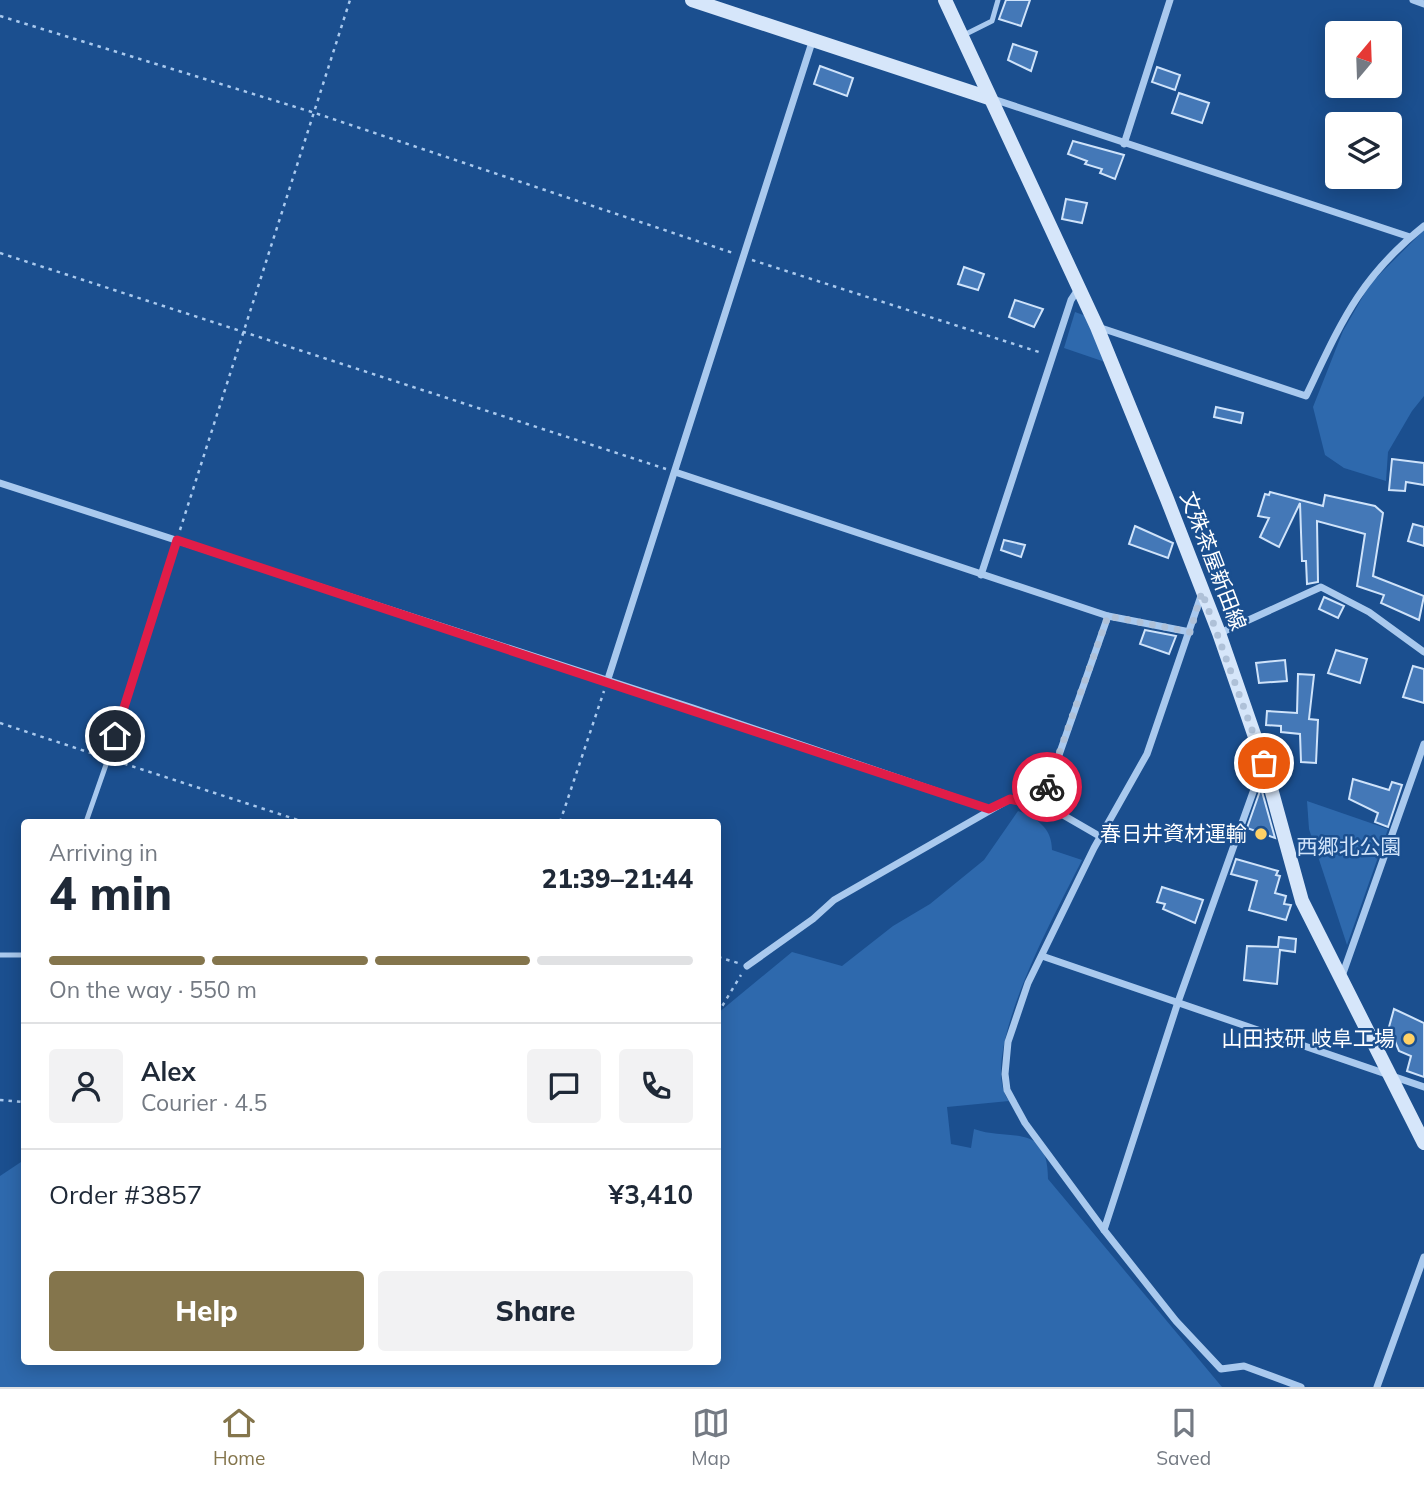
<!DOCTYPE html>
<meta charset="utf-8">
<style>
:root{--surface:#fff;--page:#f2f2f3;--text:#1f2937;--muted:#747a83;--line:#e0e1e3;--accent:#84754c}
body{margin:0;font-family:Mulish,"Noto Sans JP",sans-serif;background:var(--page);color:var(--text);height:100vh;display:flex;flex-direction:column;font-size:26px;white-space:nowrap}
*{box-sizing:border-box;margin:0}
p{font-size:23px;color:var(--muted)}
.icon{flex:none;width:38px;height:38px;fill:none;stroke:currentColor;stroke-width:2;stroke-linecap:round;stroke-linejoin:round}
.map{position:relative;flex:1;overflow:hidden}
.sheet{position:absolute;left:21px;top:819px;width:700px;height:546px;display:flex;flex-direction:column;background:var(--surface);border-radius:7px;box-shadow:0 4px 18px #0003}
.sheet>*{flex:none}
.needle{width:46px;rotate:19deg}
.fabs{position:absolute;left:1325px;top:21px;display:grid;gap:14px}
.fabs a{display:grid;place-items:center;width:77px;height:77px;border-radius:7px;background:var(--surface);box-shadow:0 4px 18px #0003;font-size:35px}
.pin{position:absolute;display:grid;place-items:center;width:60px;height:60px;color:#fff;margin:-30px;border:4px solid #fff;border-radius:50%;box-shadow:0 2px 7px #0007}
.courier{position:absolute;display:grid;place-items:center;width:70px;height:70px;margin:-35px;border:5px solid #e11d48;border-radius:50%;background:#fff;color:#222;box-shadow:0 2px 9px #0007}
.summary em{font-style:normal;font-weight:800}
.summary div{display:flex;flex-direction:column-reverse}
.summary{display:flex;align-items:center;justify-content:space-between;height:119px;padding:0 28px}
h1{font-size:46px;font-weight:800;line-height:52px}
.bar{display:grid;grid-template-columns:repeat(4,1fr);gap:10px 7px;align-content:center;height:84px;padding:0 28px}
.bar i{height:9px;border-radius:5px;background:var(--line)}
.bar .selected{background:var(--accent)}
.bar p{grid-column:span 4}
.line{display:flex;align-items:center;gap:18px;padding:0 28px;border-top:2px solid var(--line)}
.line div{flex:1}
.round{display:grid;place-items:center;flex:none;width:74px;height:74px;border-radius:7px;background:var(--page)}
.action{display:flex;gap:14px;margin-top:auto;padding:14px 28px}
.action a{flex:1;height:80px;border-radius:7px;background:var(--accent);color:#fff;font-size:28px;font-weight:800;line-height:80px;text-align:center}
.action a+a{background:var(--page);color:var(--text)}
.tab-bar{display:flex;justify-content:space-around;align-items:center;height:98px;border-top:2px solid var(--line);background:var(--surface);font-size:19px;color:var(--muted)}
.tab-bar a{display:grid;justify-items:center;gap:4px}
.tab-bar .selected{color:var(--accent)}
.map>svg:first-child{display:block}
.green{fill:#2e69ad}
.building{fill:#4478b7;stroke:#cfe3fa;stroke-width:2}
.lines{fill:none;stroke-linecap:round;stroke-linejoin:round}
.path{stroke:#a9c9ee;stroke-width:2.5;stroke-dasharray:3.5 5;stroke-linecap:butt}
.lane{stroke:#a9c9ee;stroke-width:5}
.street{stroke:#a9c9ee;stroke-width:7}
.secondary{stroke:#d6e6fa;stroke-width:14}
.done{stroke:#afc1d8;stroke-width:7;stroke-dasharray:0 12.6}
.route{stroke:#e11d48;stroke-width:9}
.poi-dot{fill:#ffd166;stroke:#1b4f8f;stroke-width:2.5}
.labels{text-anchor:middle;stroke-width:5;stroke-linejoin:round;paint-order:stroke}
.street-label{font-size:21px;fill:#fff;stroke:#1b4f8f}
.poi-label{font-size:21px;fill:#fff;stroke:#1b4f8f;text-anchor:end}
.park-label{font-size:21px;fill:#cfe3fa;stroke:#1b4f8f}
</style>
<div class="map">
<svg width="1424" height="1387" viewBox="0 0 1424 1387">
<rect width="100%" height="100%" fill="#1b4f8f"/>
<g class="green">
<path d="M1424 230V396L1412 411 1388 452 1386 481 1344 468 1325 455 1313 407 1343 331 1370 284Z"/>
<path d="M1075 312 1086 316 1105 362 1064 348Z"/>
<path d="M1307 801 1388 829 1347 945 1309 829Z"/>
<path d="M1018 811C1037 818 1052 828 1052 850L1082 860C1059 907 975 1056 1009 1101L947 1107 951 1144 971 1148 974 1129C1010 1142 1048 1121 1048 1179L1222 1387H0V1176L24 1160V1362H718V1013L792 952 842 966 893 926 930 904 984 860Z"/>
</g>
<g class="building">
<path d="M1006 0H1030L1021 26 999 19Z"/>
<path d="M1013 44 1037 52 1031 71 1008 60Z"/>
<path d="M820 66 853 78 847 96 814 84Z"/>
<path d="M1157 67 1180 75 1175 90 1152 82Z"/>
<path d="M1179 93 1209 103 1202 123 1172 113Z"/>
<path d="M1073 141 1124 155 1115 179 1100 173 1102 169 1085 164 1087 161 1068 154Z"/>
<path d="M1066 199 1087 203 1082 223 1062 219Z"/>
<path d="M964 267 984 274 978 290 958 284Z"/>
<path d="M1015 300 1043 309 1034 327 1009 317Z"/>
<path d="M1216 407 1243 413 1241 423 1214 417Z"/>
<path d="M1392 459 1424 463V485L1406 482 1405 491 1389 490Z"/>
<path d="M1270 492 1323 506 1325 495 1375 506 1383 513 1373 576 1424 596 1419 620 1381 603 1384 595 1357 586 1365 534 1317 521 1318 582 1307 584 1306 561H1302L1300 503 1279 547 1260 537 1269 518 1258 516 1265 494 1269 495Z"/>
<path d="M1413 524 1424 527V546L1408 541Z"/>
<path d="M1135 526 1173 543 1168 558 1129 544Z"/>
<path d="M1004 540 1025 545 1021 557 1001 550Z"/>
<path d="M1324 597 1344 606 1338 618 1319 609Z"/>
<path d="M1145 630 1176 636 1169 654 1140 644Z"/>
<path d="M1336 650 1367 659 1360 683 1328 673Z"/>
<path d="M1285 660 1287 681 1259 683 1256 663Z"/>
<path d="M1413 666 1424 669V703L1403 697Z"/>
<path d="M1298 674 1314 675 1309 719 1318 720 1316 763 1301 762 1300 734 1281 732V726L1266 725 1267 711 1297 713Z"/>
<path d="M1353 779 1389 790 1392 782 1402 785 1388 827 1375 822 1378 813 1349 799Z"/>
<path d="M1261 788 1275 838 1247 828Z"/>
<path d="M1236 859 1278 871 1276 875 1280 876 1275 893 1286 896 1284 904 1291 905 1286 920 1249 910 1257 881 1231 874Z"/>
<path d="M1162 887 1203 900 1195 923 1163 909 1165 904 1157 902Z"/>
<path d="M1279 937 1296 939 1295 952 1280 950 1277 984 1244 980 1247 946 1278 947Z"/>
<path d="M1394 1009 1424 1023V1077L1407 1071 1411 1056 1399 1051 1389 1027Z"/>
</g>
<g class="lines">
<g class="path">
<path d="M0 16 315 113 733 253"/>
<path d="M0 253 666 469"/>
<path d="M752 260 1042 353"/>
<path d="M180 530 350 0"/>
<path d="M0 723 100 756"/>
<path d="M116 761 304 822"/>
<path d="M560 822 604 691"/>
<path d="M718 957 738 963"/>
<path d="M718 1013 741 975"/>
<path d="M0 1100 24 1102"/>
</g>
<g class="lane">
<path d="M964 35 992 21 998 0"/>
<path d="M86 822 108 759"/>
<path d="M0 955H24"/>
</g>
<g class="street">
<path d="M1413 0 1424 4"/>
<path d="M993 99 1410 237"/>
<path d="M1124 144 1170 0"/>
<path d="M1098 327 1306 396C1341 323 1359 278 1424 226"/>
<path d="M675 472 1108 616 1190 632"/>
<path d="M0 483 693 708 989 809"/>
<path d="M981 575 1071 300 1079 288"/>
<path d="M1202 593 1147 754 1094 848 1028 983 1008 1042 1005 1074 1007 1090 1025 1123 1104 1230 1176 1321 1221 1369 1244 1366 1301 1387"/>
<path d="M1220 633 1321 587 1369 612 1424 652"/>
<path d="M607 682 813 39"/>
<path d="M108 759 177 540"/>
<path d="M1041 806 1108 616"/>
<path d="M1042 956 1424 1087"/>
<path d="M747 966 813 919 834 900 1010 799 1063 815 1101 837"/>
<path d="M1342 976 1424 744"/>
<path d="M1104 1230 1178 1002 1262 767"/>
<path d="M1377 1387 1424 1257"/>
</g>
<g class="secondary">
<path d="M692 0 989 98"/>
<path d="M945 0 1097 327 1167 499 1219 633 1264 763 1302 901 1424 1143"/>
</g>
</g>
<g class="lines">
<path class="done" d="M1047 787 1108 616 1190 632 1202 592 1264 763"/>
<path class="route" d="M115 736 177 540 989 809 1010 799 1041 806 1047 787"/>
</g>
<g class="poi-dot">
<circle cx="1261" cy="834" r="7"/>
<circle cx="1409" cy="1039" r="7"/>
</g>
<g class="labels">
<g class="street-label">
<text transform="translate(1213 561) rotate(69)" y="7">文殊茶屋新田線</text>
</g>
<g class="poi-label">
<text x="1247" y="841">春日井資材運輸</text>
<text x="1395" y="1046">山田技研 岐阜工場</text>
</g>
<g class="park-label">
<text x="1349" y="854">西郷北公園</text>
</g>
</g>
</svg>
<div class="fabs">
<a><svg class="needle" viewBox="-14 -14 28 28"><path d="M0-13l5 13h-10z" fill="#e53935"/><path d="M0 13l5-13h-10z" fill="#747a83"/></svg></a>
<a><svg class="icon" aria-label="layers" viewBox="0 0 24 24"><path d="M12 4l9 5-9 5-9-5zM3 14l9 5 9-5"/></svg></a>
</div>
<div class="pin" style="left:1264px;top:763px;background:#ea580c"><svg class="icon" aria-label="bag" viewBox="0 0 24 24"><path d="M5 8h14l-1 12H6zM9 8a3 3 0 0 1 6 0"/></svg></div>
<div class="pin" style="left:115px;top:736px;background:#1f2937"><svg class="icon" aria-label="home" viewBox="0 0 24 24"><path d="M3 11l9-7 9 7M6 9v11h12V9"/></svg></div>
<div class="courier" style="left:1047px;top:787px"><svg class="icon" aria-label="bike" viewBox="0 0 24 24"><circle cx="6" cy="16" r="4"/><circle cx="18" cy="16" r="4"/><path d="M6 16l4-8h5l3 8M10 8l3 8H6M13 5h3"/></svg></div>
<section class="sheet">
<div class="summary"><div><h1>4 min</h1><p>Arriving in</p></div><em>21:39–21:44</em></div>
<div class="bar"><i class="selected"></i><i class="selected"></i><i class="selected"></i><i></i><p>On the way · 550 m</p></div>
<div class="line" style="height:126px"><a class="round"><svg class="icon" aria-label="person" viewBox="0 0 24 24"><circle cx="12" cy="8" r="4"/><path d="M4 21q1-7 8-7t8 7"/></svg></a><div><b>Alex</b><p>Courier · 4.5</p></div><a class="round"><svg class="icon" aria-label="chat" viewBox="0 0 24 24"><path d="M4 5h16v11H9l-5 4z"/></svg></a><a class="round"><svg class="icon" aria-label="phone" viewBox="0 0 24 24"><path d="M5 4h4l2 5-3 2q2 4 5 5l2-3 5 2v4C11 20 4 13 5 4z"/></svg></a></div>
<div class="line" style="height:91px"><div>Order #3857</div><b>¥3,410</b></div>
<div class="action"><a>Help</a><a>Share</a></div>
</section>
</div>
<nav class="tab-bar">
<a class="selected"><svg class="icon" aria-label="home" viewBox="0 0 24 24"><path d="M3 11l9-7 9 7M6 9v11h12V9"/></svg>Home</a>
<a><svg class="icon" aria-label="map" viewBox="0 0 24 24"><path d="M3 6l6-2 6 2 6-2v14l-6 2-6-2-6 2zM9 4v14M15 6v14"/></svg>Map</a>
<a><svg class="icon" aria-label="saved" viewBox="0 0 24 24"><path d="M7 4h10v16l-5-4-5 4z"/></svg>Saved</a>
</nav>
